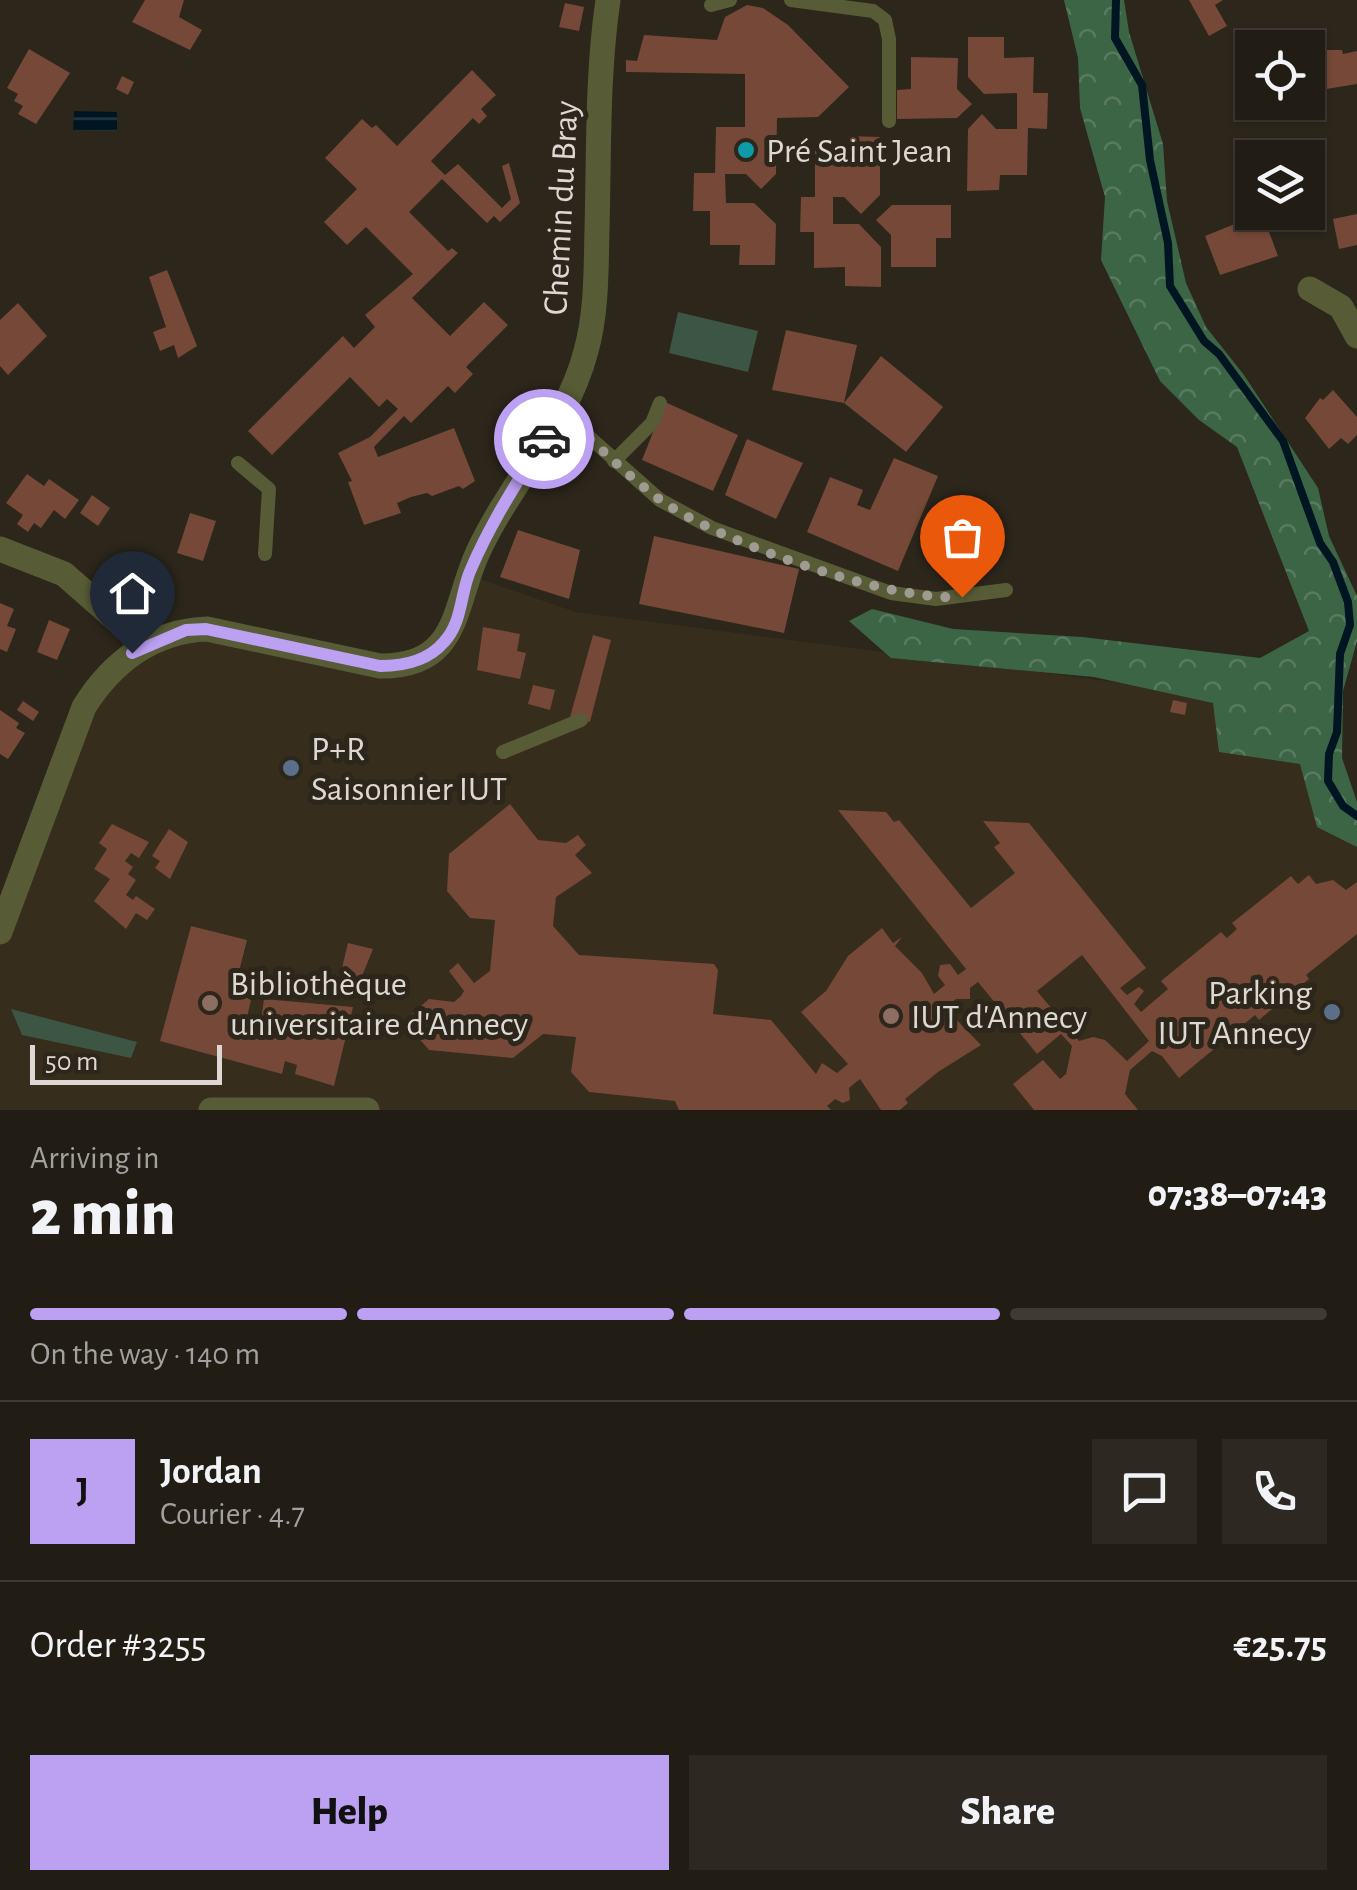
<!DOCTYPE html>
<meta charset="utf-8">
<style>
:root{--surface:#211c14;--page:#2d2922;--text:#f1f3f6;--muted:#a2a1a0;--line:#3e3a34;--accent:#bca0f2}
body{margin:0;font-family:"Alegreya Sans",sans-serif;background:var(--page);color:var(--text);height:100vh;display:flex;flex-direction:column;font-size:38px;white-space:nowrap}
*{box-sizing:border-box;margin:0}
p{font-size:32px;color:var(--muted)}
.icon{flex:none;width:55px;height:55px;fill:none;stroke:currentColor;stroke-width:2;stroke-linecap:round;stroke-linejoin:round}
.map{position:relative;height:1110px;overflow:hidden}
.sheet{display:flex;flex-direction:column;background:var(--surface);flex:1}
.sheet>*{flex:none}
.controls{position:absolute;left:1235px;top:30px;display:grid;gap:20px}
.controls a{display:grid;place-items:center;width:90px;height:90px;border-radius:0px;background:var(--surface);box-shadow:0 2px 8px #0004,0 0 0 2px var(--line);font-size:50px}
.scale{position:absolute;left:30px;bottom:25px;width:192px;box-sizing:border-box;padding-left:10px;border:5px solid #ddd9d2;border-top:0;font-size:28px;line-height:35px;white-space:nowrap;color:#ddd9d2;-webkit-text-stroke:8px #2c261b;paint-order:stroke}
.pin{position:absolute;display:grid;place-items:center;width:85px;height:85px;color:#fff;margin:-102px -42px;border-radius:50% 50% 50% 0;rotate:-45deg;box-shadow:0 0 10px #0007}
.pin .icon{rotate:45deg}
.courier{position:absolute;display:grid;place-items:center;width:100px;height:100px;margin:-50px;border:8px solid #bca0f2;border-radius:50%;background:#fff;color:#222;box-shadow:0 2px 12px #0007}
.overview em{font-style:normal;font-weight:800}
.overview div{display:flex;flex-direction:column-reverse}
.overview{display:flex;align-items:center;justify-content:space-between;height:170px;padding:0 30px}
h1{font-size:65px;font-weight:800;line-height:75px}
.bar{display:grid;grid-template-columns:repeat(4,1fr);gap:15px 10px;align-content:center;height:120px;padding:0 30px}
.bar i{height:12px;border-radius:8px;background:var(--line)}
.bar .on{background:var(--accent)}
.bar p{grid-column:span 4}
.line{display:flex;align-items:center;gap:25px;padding:0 30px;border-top:2px solid var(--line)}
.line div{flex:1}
.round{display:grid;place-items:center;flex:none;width:105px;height:105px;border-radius:0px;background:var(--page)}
.action{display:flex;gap:20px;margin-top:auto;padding:20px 30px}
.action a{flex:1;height:115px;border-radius:0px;background:var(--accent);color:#111;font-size:40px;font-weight:800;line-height:115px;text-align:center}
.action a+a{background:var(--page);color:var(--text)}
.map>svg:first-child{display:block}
.built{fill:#362d1c}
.forest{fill:url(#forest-crowns)}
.pitch{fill:#3d5643}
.water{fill:url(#water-rules)}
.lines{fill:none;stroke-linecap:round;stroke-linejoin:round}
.stream{stroke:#001522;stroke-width:8}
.building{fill:#754837;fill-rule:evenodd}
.service{stroke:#585c36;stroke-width:14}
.minor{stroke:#585c36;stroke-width:25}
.done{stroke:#9f9a92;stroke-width:10;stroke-dasharray:0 18}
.route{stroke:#bca0f2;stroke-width:12}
.culture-dot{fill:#0f9aa8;stroke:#2c261b;stroke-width:4}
.service-dot{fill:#5c6f8a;stroke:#2c261b;stroke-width:4}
.education-dot{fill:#8d6e63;stroke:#2c261b;stroke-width:4}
.labels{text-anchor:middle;stroke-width:10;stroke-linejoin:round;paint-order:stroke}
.poi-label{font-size:35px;fill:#ddd9d2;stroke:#2c261b;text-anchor:start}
.street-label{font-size:35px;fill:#ddd9d2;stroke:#2c261b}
</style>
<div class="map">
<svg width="1357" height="1110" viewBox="0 0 1357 1110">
<defs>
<pattern id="forest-crowns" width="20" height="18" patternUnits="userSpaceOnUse" patternTransform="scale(2.5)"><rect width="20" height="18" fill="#3c6546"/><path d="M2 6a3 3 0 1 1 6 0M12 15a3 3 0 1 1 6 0" fill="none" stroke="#587a60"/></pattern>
<pattern id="water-rules" width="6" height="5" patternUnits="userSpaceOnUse" patternTransform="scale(2.5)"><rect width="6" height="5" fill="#001522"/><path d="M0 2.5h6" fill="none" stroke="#253641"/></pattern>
</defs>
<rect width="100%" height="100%" fill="#2c261b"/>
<path class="built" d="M468 575 576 612 1236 698 1357 816V1110H0V931L89 696 190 629 380 666 426 655Z"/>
<path class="forest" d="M1064 0H1124L1129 32 1163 144 1167 201 1186 283 1206 327 1244 375 1318 488 1329 536 1357 596V641L1343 691 1342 758 1357 802V847L1317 827 1300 764 1219 752 1213 703 1094 677 891 658 849 621 872 609 953 629 1082 637 1260 658 1309 631 1237 447 1199 420 1160 381 1101 260 1105 197 1080 108 1078 58Z"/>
<g class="pitch">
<path d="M678 312 758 331 748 372 669 353Z"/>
<path d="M11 1009 137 1042 131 1058 22 1035Z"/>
</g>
<path class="water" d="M74 111 117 112V131L73 130Z"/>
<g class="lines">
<path class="stream" d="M1116 0 1115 38 1142 85 1150 160 1168 243 1170 286 1204 341 1219 354 1283 441 1320 543 1333 562 1348 602 1350 625 1340 654 1337 732 1329 754 1328 781 1343 806 1357 816"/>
</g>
<g class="building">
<path d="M145 0H184L179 17 202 30 190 50 132 22Z"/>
<path d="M1189 0H1223L1215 5 1227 26 1209 36Z"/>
<path d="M565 3 584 7 579 31 559 27Z"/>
<path d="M747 5 763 8 788 25 849 87 818 117 777 118 776 174 761 189 746 174H725L726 203H754L776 224 775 265H739L740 245H710V211H693L694 173H715L716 127H745V74L626 72V60L637 61 644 35 717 40 725 17Z"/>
<path d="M968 37H1004V58L1034 57 1033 93H1048L1047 129 1028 128 1027 175H1000L999 190 967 191 968 129 982 114 996 129H1017V93L984 94 968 77Z"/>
<path d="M29 49 70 73 36 124 18 114 23 106 14 101 18 94 7 88Z"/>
<path d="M1320 50H1342L1343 54 1357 51V84L1308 92V61Z"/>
<path d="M911 57 958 58 957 89 972 104 957 118 897 119V90L911 89Z"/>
<path d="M472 70 496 95 481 109 487 116 479 124 473 118 431 161 445 175 458 164 502 208 511 199 502 166 509 163 520 203 500 222 494 216 487 223 442 179 409 212 448 251 452 248 458 253 412 298 450 336 484 302 508 325 466 367 473 374 455 393 448 386 411 423 404 416 374 447 378 457 454 428 475 481 463 489 459 486 432 496 427 493 411 497 397 503 401 513 364 525 348 482 352 481 338 453 370 437 398 409 387 399 379 407 350 377 272 455 248 431 343 336 354 348 375 327 365 315 413 274 366 227 347 245 324 222 357 189 325 158 362 119 372 128 376 125 397 146Z"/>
<path d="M122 76 134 82 128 95 116 89Z"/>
<path d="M848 136 880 137V195L861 214 844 197H833V224H859L881 247V287L845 286V267L814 268V232H800L801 197H815V149H848Z"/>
<path d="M892 205H951V238H936V267H891V235L876 220Z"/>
<path d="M1262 213 1278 256 1220 275 1205 236Z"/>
<path d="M1357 214V245L1339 249 1333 219Z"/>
<path d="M167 270 197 346 178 358 174 345 160 351 153 332 166 327 149 277Z"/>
<path d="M18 303 47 336 8 375 0 366V320Z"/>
<path d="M786 330 857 345 844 403 772 390Z"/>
<path d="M881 356 943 407 906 452 844 403Z"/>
<path d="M1333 390 1357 417V435L1348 444 1341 438 1329 449 1305 418 1320 398 1323 400Z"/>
<path d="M665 402 738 435 713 491 642 460Z"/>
<path d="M747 439 803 463 776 519 725 495Z"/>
<path d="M894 458 938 476 898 571 807 532 830 477 863 490 857 505 870 510Z"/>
<path d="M27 474 44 486 49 479 79 500 65 519 54 510 41 528 34 523 28 532 17 524 23 515 6 503Z"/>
<path d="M92 495 110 508 98 526 80 513Z"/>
<path d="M190 513 216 521 203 561 177 553Z"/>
<path d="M518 530 580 550 569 599 500 577Z"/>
<path d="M654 536 799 569 784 633 639 604Z"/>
<path d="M0 603 14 609 7 626 16 629 7 652 0 649Z"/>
<path d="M49 620 70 629 57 660 37 652Z"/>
<path d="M483 627 520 634 517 651 526 653 520 679 477 670Z"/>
<path d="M593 635 611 640 590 722 570 717Z"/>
<path d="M533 685 555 690 550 710 528 704Z"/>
<path d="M1173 700 1187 703 1185 715 1170 712Z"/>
<path d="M23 701 39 712 33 721 17 710Z"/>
<path d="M0 710 19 723 16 728 25 733 8 759 0 754Z"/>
<path d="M510 804 538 840 566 843 578 835 586 845 575 855 592 873 556 897 553 926 579 955 714 964 718 970 713 1014 771 1020 816 1074 822 1063 837 1073 848 1064 801 1012 826 991 848 956 882 928 893 943 902 937 895 946 922 973 934 994 945 985 938 976 940 965 950 964 958 975 966 969 838 810 886 812 894 822 899 820 971 908 1015 873 994 847 1000 843 983 821 1029 823 1146 968 1120 988 1127 995 1139 987 1144 991 1134 1004 1141 1012 1168 989 1161 981 1221 932 1227 938 1237 929 1232 923 1291 876 1298 884 1309 875 1316 884 1333 880 1346 890 1357 882V934L1306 975 1309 979 1289 995 1285 990 1274 998 1278 1004 1259 1020 1255 1015 1179 1078 1162 1056 1152 1051 1130 1070 1125 1094 1138 1110H1034L1013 1084 1043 1060 1060 1079 1066 1074 1072 1046 1061 1034 1037 1054 978 982 970 988V999H956L945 1008 981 1045 938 1072 905 1099 908 1103 900 1110H881L860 1079 849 1088 850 1100 843 1103 835 1099 827 1106 831 1110H679L675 1101 589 1092 571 1072 576 1037 543 1034 513 1058 429 1050 404 1021 429 999 454 1002 461 996 464 991 449 971 458 963 474 983 490 971 495 920 470 918 447 891 449 854ZM1082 955 1149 1041 1127 1061 1105 1040 1093 1037 1079 1041 1037 991Z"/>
<path d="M112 824 149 842 139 858 131 853 125 861 133 867 128 874 136 880 126 895 133 900 136 896 155 909 147 920 136 913 126 929 94 901 110 879 94 869 107 849 99 843Z"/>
<path d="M169 829 188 842 170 879 155 868 160 861 152 856Z"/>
<path d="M191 926 247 940 234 991 252 996 247 1017 261 1021 264 999 353 1007 334 1086 295 1074 297 1065 285 1061 282 1074 160 1041Z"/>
<path d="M348 943 373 949 360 981 340 976Z"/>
</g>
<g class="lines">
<g class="service">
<path d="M791 0 873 11 885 20 889 39V121"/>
<path d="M711 5 730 0"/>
<path d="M561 412 660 500 712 528 891 593 936 599 1006 590"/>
<path d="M614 461 652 423 660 403"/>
<path d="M238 463 269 489 265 554"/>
<path d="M503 752 581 720"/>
</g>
<g class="minor">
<path d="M1310 289 1341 307 1357 336"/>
<path d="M0 549 64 574 145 645"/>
<path d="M0 932 84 707C112 662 153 631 207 629L380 666C460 667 453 606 478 552 510 483 567 425 586 351 597 311 596 269 597 229 599 153 597 75 608 0"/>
<path d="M211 1110H367"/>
</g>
</g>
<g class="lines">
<path class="done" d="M544 439 561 412C593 441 624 473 659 499 718 542 890 602 962 597"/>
<path class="route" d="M132 653 186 630 206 629 380 666C403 666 428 661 444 642 463 622 460 592 471 569 491 522 518 481 544 439"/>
</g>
<circle class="culture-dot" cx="746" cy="150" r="10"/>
<g class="service-dot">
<circle cx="291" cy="768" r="10"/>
<circle cx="1332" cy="1012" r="10"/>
</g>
<g class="education-dot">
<circle cx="210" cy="1003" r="10"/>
<circle cx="891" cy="1016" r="10"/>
</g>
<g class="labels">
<g class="poi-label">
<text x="766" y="162">Pré Saint Jean</text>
<text x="311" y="760">P+R<tspan x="311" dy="40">Saisonnier IUT</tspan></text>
<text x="230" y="995">Bibliothèque<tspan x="230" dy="40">universitaire d'Annecy</tspan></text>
<text x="1312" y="1004" text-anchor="end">Parking<tspan x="1312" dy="40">IUT Annecy</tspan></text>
<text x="911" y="1028">IUT d'Annecy</text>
</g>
<g class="street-label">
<text transform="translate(560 208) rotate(-87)" y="12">Chemin du Bray</text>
</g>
</g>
</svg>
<div class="controls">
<a><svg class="icon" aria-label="locate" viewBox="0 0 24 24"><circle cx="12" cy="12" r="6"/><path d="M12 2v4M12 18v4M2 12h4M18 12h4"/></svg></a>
<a><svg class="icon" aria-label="layers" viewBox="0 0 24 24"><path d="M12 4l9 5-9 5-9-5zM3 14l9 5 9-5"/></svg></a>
</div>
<div class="scale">50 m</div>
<div class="pin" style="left:962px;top:597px;background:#ea580c"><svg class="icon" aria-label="bag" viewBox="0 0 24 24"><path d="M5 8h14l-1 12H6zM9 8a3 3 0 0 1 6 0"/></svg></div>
<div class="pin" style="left:132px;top:653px;background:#1f2937"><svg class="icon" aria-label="home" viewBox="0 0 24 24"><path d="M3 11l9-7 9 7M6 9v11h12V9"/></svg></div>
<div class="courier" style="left:544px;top:439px"><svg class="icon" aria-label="car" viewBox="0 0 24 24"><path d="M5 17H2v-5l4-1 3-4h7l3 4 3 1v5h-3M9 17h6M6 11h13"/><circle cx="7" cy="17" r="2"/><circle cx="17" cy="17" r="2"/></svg></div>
</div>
<section class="sheet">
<div class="overview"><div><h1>2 min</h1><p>Arriving in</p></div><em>07:38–07:43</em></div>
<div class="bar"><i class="on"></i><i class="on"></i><i class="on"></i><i></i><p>On the way · 140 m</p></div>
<div class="line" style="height:180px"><b class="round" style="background:var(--accent);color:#111">J</b><div><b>Jordan</b><p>Courier · 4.7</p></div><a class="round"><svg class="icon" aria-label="chat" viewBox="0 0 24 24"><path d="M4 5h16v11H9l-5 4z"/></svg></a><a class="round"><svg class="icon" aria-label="phone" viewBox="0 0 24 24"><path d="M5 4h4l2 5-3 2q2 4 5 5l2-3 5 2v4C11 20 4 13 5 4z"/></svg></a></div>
<div class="line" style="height:130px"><div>Order #3255</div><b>€25.75</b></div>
<div class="action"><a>Help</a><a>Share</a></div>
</section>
